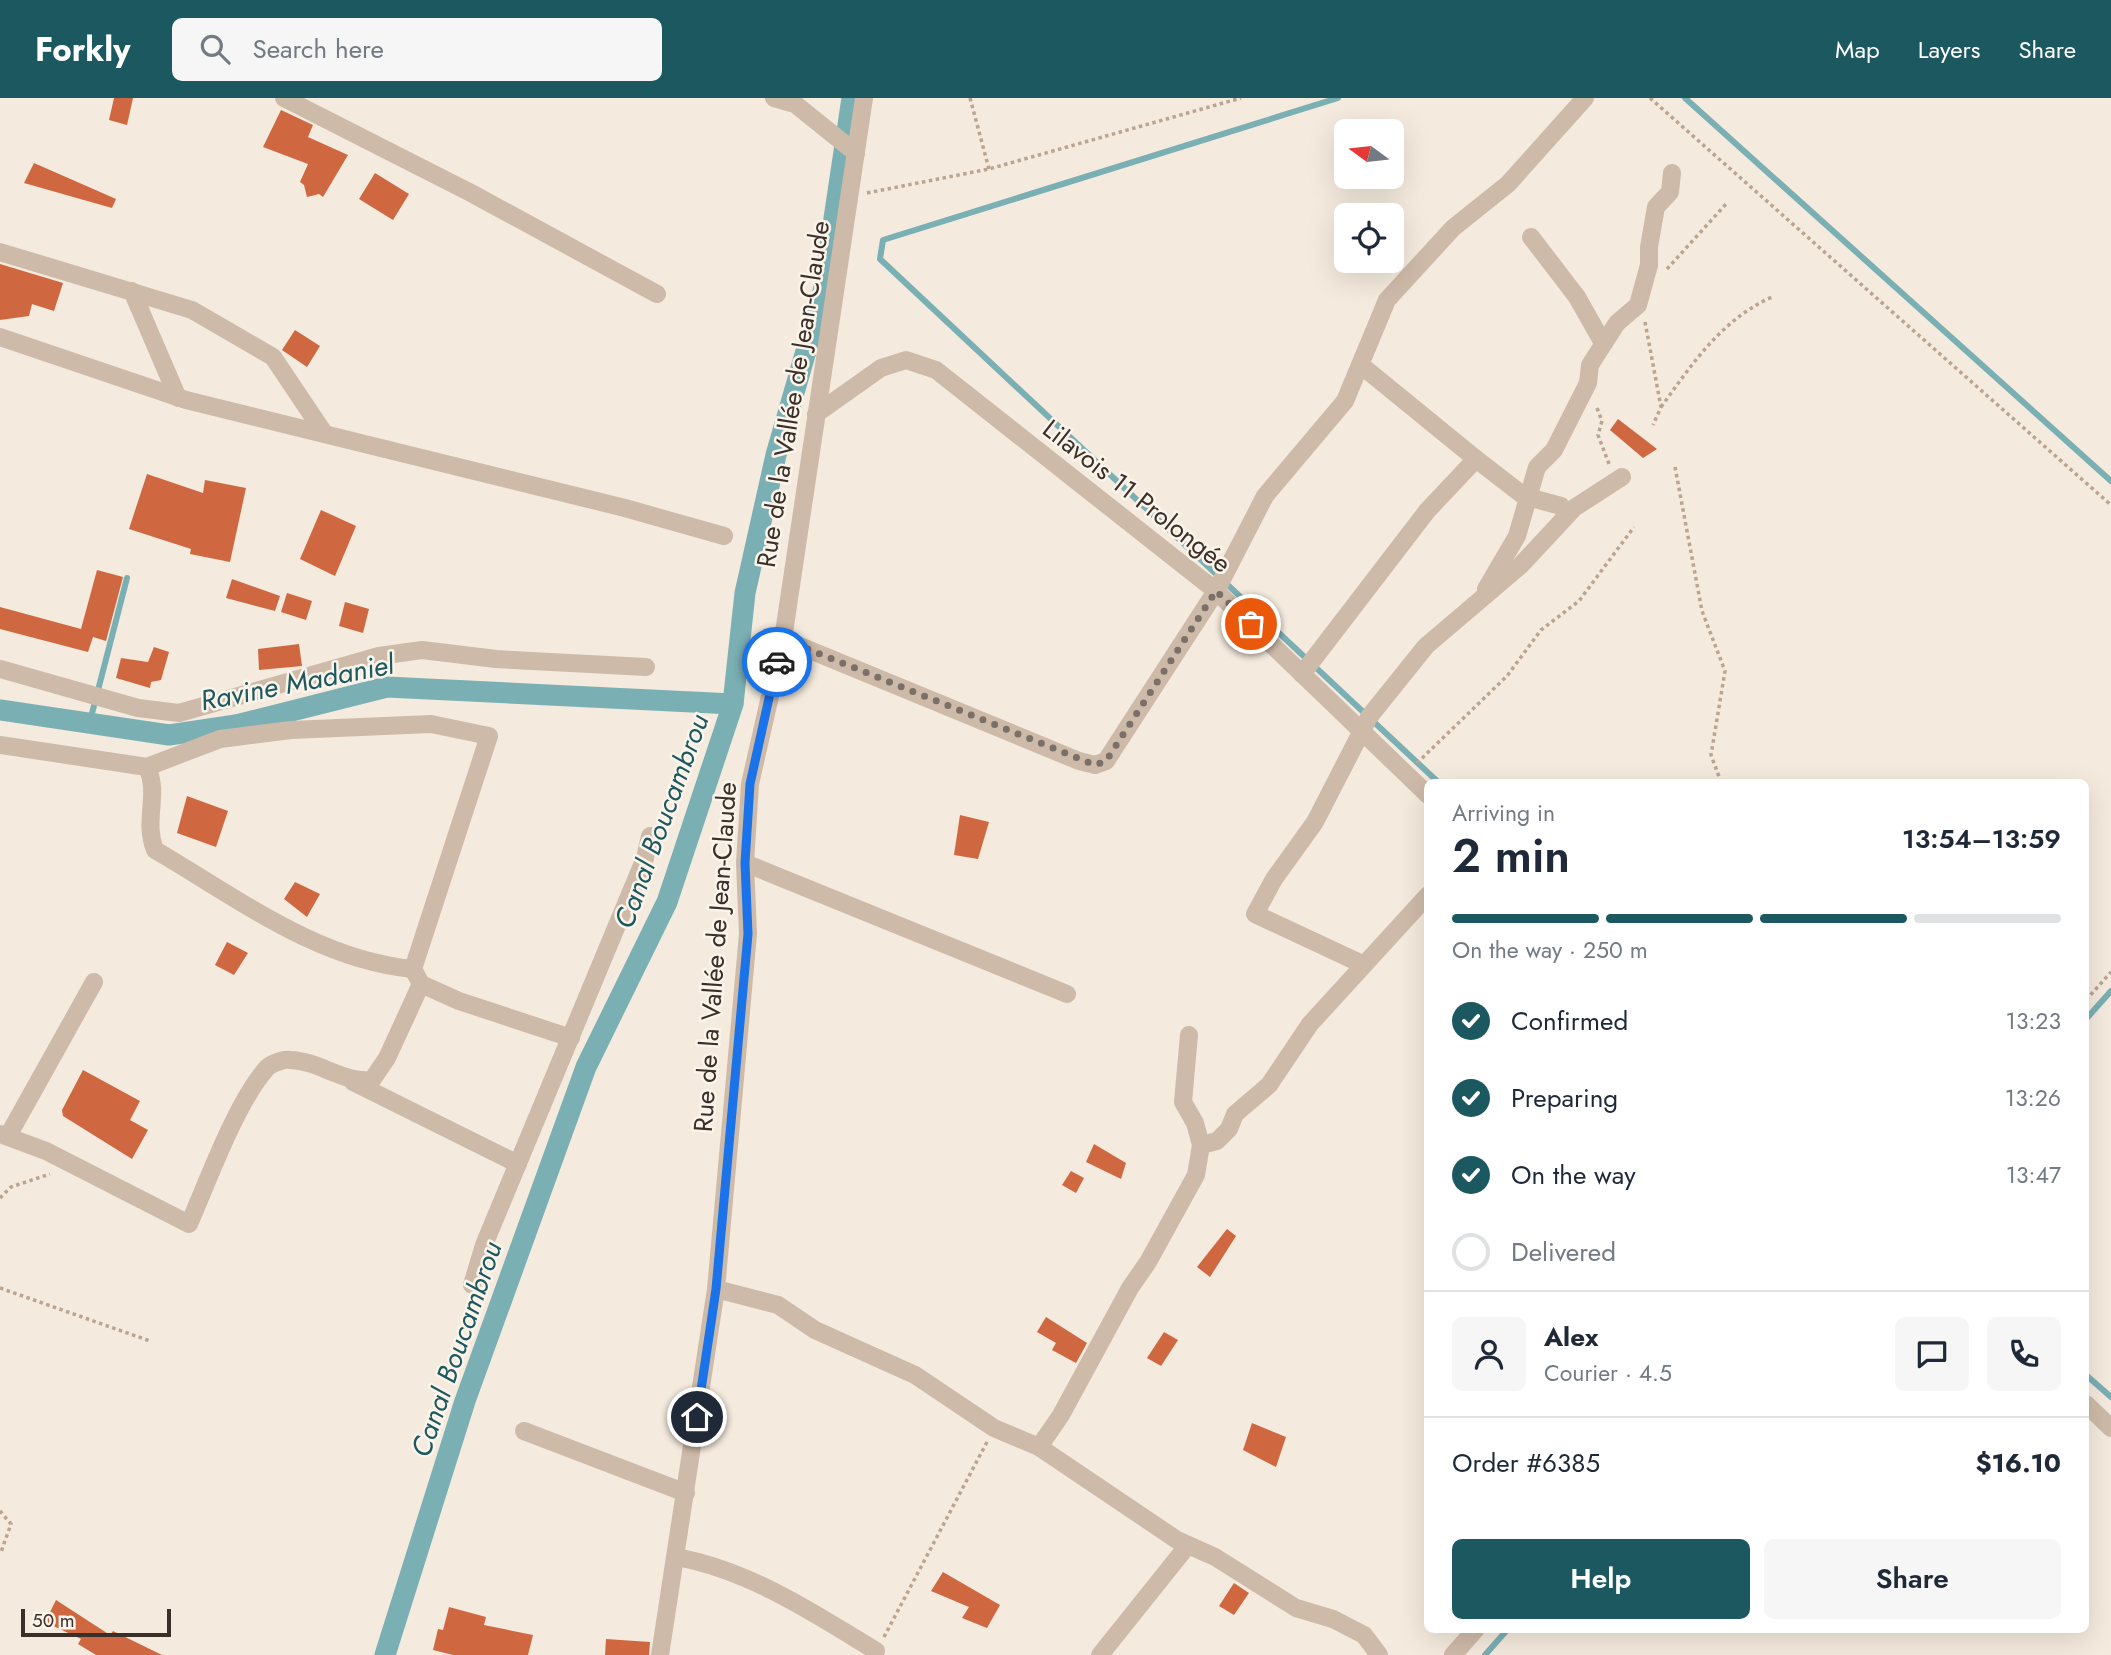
<!DOCTYPE html>
<meta charset="utf-8">
<style>
:root{--surface:#fff;--page:#f6f6f7;--text:#1f2937;--muted:#747a83;--line:#e0e1e3;--accent:#1b585f}
body{margin:0;font-family:Jost,sans-serif;background:var(--page);color:var(--text);height:100vh;display:flex;flex-direction:column;font-size:26px;white-space:nowrap}
*{box-sizing:border-box;margin:0}
p{font-size:23px;color:var(--muted)}
.icon{flex:none;width:38px;height:38px;fill:none;stroke:currentColor;stroke-width:2;stroke-linecap:round;stroke-linejoin:round}
.map{position:relative;flex:1;overflow:hidden}
.side{position:absolute;left:1424px;top:681px;width:665px;height:854px;display:flex;flex-direction:column;background:var(--surface);border-radius:10px;box-shadow:0 7px 28px #0002}
.side>*{flex:none}
.needle{width:46px;rotate:285deg}
.fabs{position:absolute;left:1334px;top:21px;display:grid;gap:14px}
.fabs a{display:grid;place-items:center;width:70px;height:70px;border-radius:10px;background:var(--surface);box-shadow:0 7px 28px #0002;font-size:35px}
.scale{position:absolute;left:21px;bottom:18px;width:150px;box-sizing:border-box;padding-left:7px;border:4px solid #3a2f29;border-top:0;font-size:19px;line-height:24px;white-space:nowrap;color:#3a2f29;-webkit-text-stroke:5px #fbf4ea;paint-order:stroke}
.pin{position:absolute;display:grid;place-items:center;width:60px;height:60px;color:#fff;margin:-30px;border:4px solid #fff;border-radius:50%;box-shadow:0 2px 7px #0007}
.courier{position:absolute;display:grid;place-items:center;width:70px;height:70px;margin:-35px;border:5px solid #1a73e8;border-radius:50%;background:#fff;color:#222;box-shadow:0 2px 9px #0007}
.head em{font-style:normal;font-weight:600}
.head div{display:flex;flex-direction:column-reverse}
.head{display:flex;align-items:center;justify-content:space-between;height:119px;padding:0 28px}
h1{font-size:46px;font-weight:600;line-height:52px}
.bar{display:grid;grid-template-columns:repeat(4,1fr);gap:10px 7px;align-content:center;height:84px;padding:0 28px}
.bar i{height:9px;border-radius:5px;background:var(--line)}
.bar .selected{background:var(--accent)}
.bar p{grid-column:span 4}
.line{display:flex;align-items:center;gap:18px;padding:0 28px;border-top:2px solid var(--line)}
.line div{flex:1}
.round{display:grid;place-items:center;flex:none;width:74px;height:74px;border-radius:10px;background:var(--page)}
ol{padding:0 28px;list-style:none}
li{display:flex;align-items:center;gap:21px;height:77px}
li p{margin-inline-start:auto}
li .icon{padding:7px;border-radius:50%;background:var(--accent);color:#fff;stroke-width:4}
li:last-child{color:var(--muted)}
li i{width:38px;height:38px;border:4px solid var(--line);border-radius:50%}
.cta{display:flex;gap:14px;margin-top:auto;padding:14px 28px}
.cta a{flex:1;height:80px;border-radius:10px;background:var(--accent);color:#fff;font-size:28px;font-weight:600;line-height:80px;text-align:center}
.cta a+a{background:var(--page);color:var(--text)}
header{display:flex;align-items:center;gap:42px;box-sizing:border-box;height:98px;padding:0 35px;background:var(--accent);color:#fff}
header strong{font-size:33px}
nav{display:flex;gap:38px;margin-inline-start:auto;font-size:24px}
.search{width:490px;height:63px;background:var(--page);display:flex;align-items:center;gap:18px;box-sizing:border-box;padding:0 24px;border-radius:10px;color:var(--muted);font-size:26px}
.map>svg:first-child{display:block}
.lines{fill:none;stroke-linecap:round;stroke-linejoin:round}
.stream{stroke:#7aafb4;stroke-width:6}
.canal{stroke:#7aafb4;stroke-width:21}
.building{fill:#cf6841}
.path{stroke:#baa492;stroke-width:3.5;stroke-dasharray:3.5 3.5;stroke-linecap:butt}
.minor{stroke:#cebaa8;stroke-width:18}
.done{stroke:#7b7068;stroke-width:7;stroke-dasharray:0 12.6}
.route{stroke:#1a73e8;stroke-width:9}
.labels{text-anchor:middle;stroke-width:5;stroke-linejoin:round;paint-order:stroke}
.street-label{font-size:26px;fill:#3a2f29;stroke:#fbf4ea}
.water-label{font-size:28px;font-style:italic;fill:#1b585f;stroke:#fbf4ea}
</style>
<header>
<strong>Forkly</strong>
<div class="search"><svg class="icon" aria-label="search" viewBox="0 0 24 24"><circle cx="10" cy="10" r="6"/><path d="M15 15l6 6"/></svg>Search here</div>
<nav><a>Map</a><a>Layers</a><a>Share</a></nav>
</header>
<div class="map">
<svg width="2111" height="1557" viewBox="0 0 2111 1557">
<rect width="100%" height="100%" fill="#f4eadd"/>
<g class="lines">
<g class="stream">
<path d="M1338 0 883 142 880 161 1438 684"/>
<path d="M1685 0 2111 383"/>
<path d="M89 627 127 480"/>
<path d="M2086 921 2111 893"/>
<path d="M2086 1277 2111 1299"/>
<path d="M1485 1557 1508 1531"/>
</g>
<g class="canal">
<path d="M0 612 169 637 236 627 387 589 733 606"/>
<path d="M385 1557 465 1303 586 969 667 804 733 606 745 495 776 357 823 194 852 0"/>
</g>
</g>
<g class="building">
<path d="M114 0H133L127 27 109 22Z"/>
<path d="M281 12 313 27 308 39 348 57 323 99 319 96 307 99 304 87 300 84 308 66 263 49Z"/>
<path d="M34 65 116 101 112 110 24 85Z"/>
<path d="M375 75 409 96 393 122 359 101Z"/>
<path d="M0 166 63 185 54 213 32 206 29 218 0 222Z"/>
<path d="M295 232 320 248 307 269 282 252Z"/>
<path d="M1618 321 1657 351 1643 360 1610 332Z"/>
<path d="M147 376 203 395 205 382 246 390 230 464 190 456 191 451 129 431Z"/>
<path d="M321 412 356 428 335 478 300 461Z"/>
<path d="M97 472 123 479 106 543 93 539 88 554 0 531V509L81 531Z"/>
<path d="M232 481 280 498 275 513 226 500Z"/>
<path d="M287 495 312 503 306 522 281 514Z"/>
<path d="M345 504 369 511 363 535 339 528Z"/>
<path d="M299 546 302 568 259 572 258 551Z"/>
<path d="M154 549 169 554 161 582 151 584 150 590 116 580 121 560 148 564Z"/>
<path d="M187 698 228 713 216 749 177 735Z"/>
<path d="M960 717 989 724 978 761 954 757Z"/>
<path d="M295 784 320 796 307 819 284 801Z"/>
<path d="M227 844 248 855 234 877 215 867Z"/>
<path d="M83 972 140 1003 130 1022 148 1032 132 1061 63 1018 62 1012Z"/>
<path d="M1094 1046 1126 1065 1121 1081 1086 1064Z"/>
<path d="M1071 1073 1084 1080 1076 1095 1062 1087Z"/>
<path d="M1227 1131 1236 1138 1210 1179 1197 1169Z"/>
<path d="M1046 1219 1087 1245 1076 1265 1052 1252 1056 1245 1037 1234Z"/>
<path d="M1164 1234 1178 1242 1161 1268 1147 1260Z"/>
<path d="M1252 1325 1286 1339 1276 1369 1243 1352Z"/>
<path d="M943 1474 1000 1507 987 1530 962 1520 969 1509 931 1493Z"/>
<path d="M1234 1485 1249 1495 1234 1517 1219 1508Z"/>
<path d="M56 1502 110 1537 113 1533 162 1557H96L78 1546 81 1541 45 1524Z"/>
<path d="M449 1509 486 1519 484 1527 533 1537 528 1557H453L433 1552 438 1531 443 1532Z"/>
<path d="M606 1541 650 1544 649 1557H605Z"/>
</g>
<g class="lines">
<g class="path">
<path d="M970 0 989 71"/>
<path d="M1650 0 2111 407"/>
<path d="M867 95 989 71 1241 0"/>
<path d="M1667 171 1726 106"/>
<path d="M1645 224 1661 309 1653 327"/>
<path d="M1661 309C1693 265 1721 222 1772 199"/>
<path d="M1597 310 1602 323 1598 337 1609 366"/>
<path d="M1675 369 1702 513 1725 573 1711 657 1721 684"/>
<path d="M1417 665 1507 578 1541 532 1579 503 1634 429"/>
<path d="M2086 902 2111 874"/>
<path d="M0 1100 11 1089 50 1076"/>
<path d="M0 1190 150 1243"/>
<path d="M0 1413 11 1426 1 1454"/>
<path d="M884 1539 987 1344"/>
</g>
<g class="minor">
<path d="M284 0 471 95 657 196"/>
<path d="M774 0 795 6 856 55"/>
<path d="M1531 139 1577 199 1603 245"/>
<path d="M0 154 192 212 273 259 324 335"/>
<path d="M132 193 178 300"/>
<path d="M0 239 186 302 625 410 724 438"/>
<path d="M1362 268 1476 361"/>
<path d="M816 316 881 270 906 262 936 272 1216 493 1428 697"/>
<path d="M1486 491 1517 438 1537 369 1554 352 1588 285 1590 267 1617 225 1638 207 1649 167V149L1656 109 1670 94 1672 75"/>
<path d="M783 541 1079 663 1095 667 1106 663 1216 493 1265 398 1345 303 1387 202 1453 130 1508 86 1585 0"/>
<path d="M0 571 138 610 179 615 379 558 422 552 496 561 646 569"/>
<path d="M1302 576 1427 413 1476 361 1524 398 1561 408 1567 417"/>
<path d="M0 647 147 669C160 697 143 722 155 752 236 799 317 862 413 871"/>
<path d="M147 669 220 641 291 632 431 626 489 638 413 871 421 886 459 903 571 940"/>
<path d="M745 765 1067 896"/>
<path d="M1362 866 1255 816 1274 781 1315 724 1369 619 1426 548 1520 468 1574 410 1622 379"/>
<path d="M353 984 518 1066"/>
<path d="M0 1036 46 1053 189 1126C208 1083 236 1005 266 971 270 966 283 961 290 962 320 963 342 985 372 982L387 960 421 886"/>
<path d="M8 1038 94 884"/>
<path d="M1201 1047 1217 1043 1229 1031 1235 1016 1269 987 1310 926 1428 797"/>
<path d="M472 1187 484 1147 645 760 650 738"/>
<path d="M716 1191 778 1207 815 1232 915 1277 994 1330 1039 1349 1177 1442 1215 1459 1296 1510 1333 1521 1364 1537 1379 1557"/>
<path d="M2086 1306 2111 1330"/>
<path d="M524 1333 686 1395"/>
<path d="M1039 1349 1061 1317 1130 1190 1148 1164 1196 1077 1201 1047 1195 1025 1183 1004 1189 937"/>
<path d="M676 1459C749 1472 814 1515 876 1553"/>
<path d="M660 1557 716 1191 748 836 745 765 750 686 783 541 864 0"/>
<path d="M1100 1557 1188 1447"/>
<path d="M1453 1557 1476 1531"/>
</g>
</g>
<g class="lines">
<path class="done" d="M777 564 783 541 1095 667 1106 663 1216 493 1251 526"/>
<path class="route" d="M697 1319 716 1191 748 836 745 765 750 686 777 564"/>
</g>
<g class="labels">
<g class="street-label">
<text transform="translate(793 296) rotate(-81)" y="9">Rue de la Vallée de Jean-Claude</text>
<text transform="translate(1137 398) rotate(38)" y="9">Lilavois 11 Prolongée</text>
<text transform="translate(715 859) rotate(-86)" y="9">Rue de la Vallée de Jean-Claude</text>
</g>
<g class="water-label">
<text transform="translate(297 584) rotate(-11)" y="10">Ravine Madaniel</text>
<text transform="translate(661 723) rotate(-70)" y="10">Canal Boucambrou</text>
<text transform="translate(456 1251) rotate(-71)" y="10">Canal Boucambrou</text>
</g>
</g>
</svg>
<div class="fabs">
<a><svg class="needle" viewBox="-14 -14 28 28"><path d="M0-13l5 13h-10z" fill="#e53935"/><path d="M0 13l5-13h-10z" fill="#747a83"/></svg></a>
<a><svg class="icon" aria-label="locate" viewBox="0 0 24 24"><circle cx="12" cy="12" r="6"/><path d="M12 2v4M12 18v4M2 12h4M18 12h4"/></svg></a>
</div>
<div class="scale">50 m</div>
<div class="pin" style="left:1251px;top:526px;background:#ea580c"><svg class="icon" aria-label="bag" viewBox="0 0 24 24"><path d="M5 8h14l-1 12H6zM9 8a3 3 0 0 1 6 0"/></svg></div>
<div class="pin" style="left:697px;top:1319px;background:#1f2937"><svg class="icon" aria-label="home" viewBox="0 0 24 24"><path d="M3 11l9-7 9 7M6 9v11h12V9"/></svg></div>
<div class="courier" style="left:777px;top:564px"><svg class="icon" aria-label="car" viewBox="0 0 24 24"><path d="M5 17H2v-5l4-1 3-4h7l3 4 3 1v5h-3M9 17h6M6 11h13"/><circle cx="7" cy="17" r="2"/><circle cx="17" cy="17" r="2"/></svg></div>
<section class="side">
<div class="head"><div><h1>2 min</h1><p>Arriving in</p></div><em>13:54–13:59</em></div>
<div class="bar"><i class="selected"></i><i class="selected"></i><i class="selected"></i><i></i><p>On the way · 250 m</p></div>
<ol>
<li><svg class="icon" aria-label="check" viewBox="0 0 24 24"><path d="M5 12l5 5 9-10"/></svg>Confirmed<p>13:23</p></li>
<li><svg class="icon" aria-label="check" viewBox="0 0 24 24"><path d="M5 12l5 5 9-10"/></svg>Preparing<p>13:26</p></li>
<li><svg class="icon" aria-label="check" viewBox="0 0 24 24"><path d="M5 12l5 5 9-10"/></svg>On the way<p>13:47</p></li>
<li><i></i>Delivered</li>
</ol>
<div class="line" style="height:126px"><a class="round"><svg class="icon" aria-label="person" viewBox="0 0 24 24"><circle cx="12" cy="8" r="4"/><path d="M4 21q1-7 8-7t8 7"/></svg></a><div><b>Alex</b><p>Courier · 4.5</p></div><a class="round"><svg class="icon" aria-label="chat" viewBox="0 0 24 24"><path d="M4 5h16v11H9l-5 4z"/></svg></a><a class="round"><svg class="icon" aria-label="phone" viewBox="0 0 24 24"><path d="M5 4h4l2 5-3 2q2 4 5 5l2-3 5 2v4C11 20 4 13 5 4z"/></svg></a></div>
<div class="line" style="height:91px"><div>Order #6385</div><b>$16.10</b></div>
<div class="cta"><a>Help</a><a>Share</a></div>
</section>
</div>
